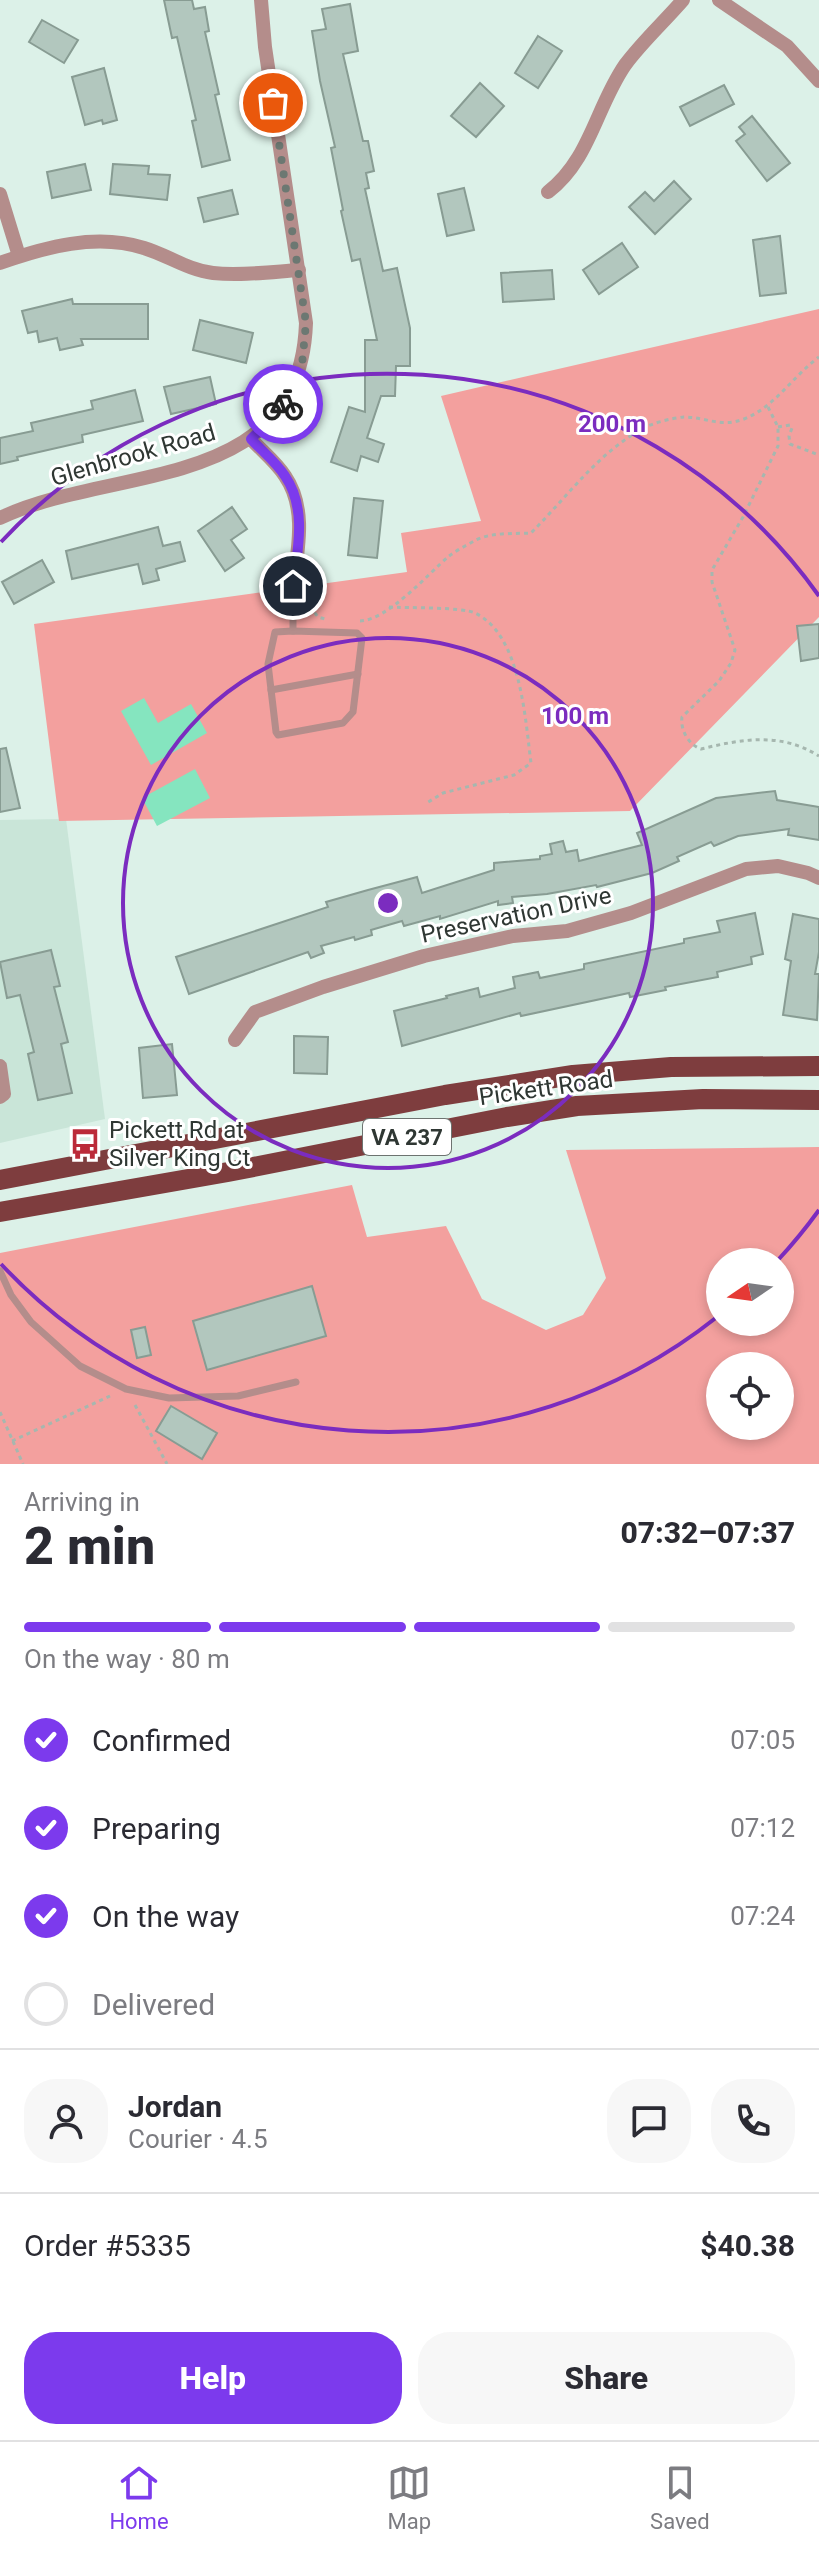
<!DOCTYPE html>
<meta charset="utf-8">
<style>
:root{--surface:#fff;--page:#f7f7f7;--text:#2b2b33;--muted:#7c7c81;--line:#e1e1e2;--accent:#7c3aed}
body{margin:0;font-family:Roboto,sans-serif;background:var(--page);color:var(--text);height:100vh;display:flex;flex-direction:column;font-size:30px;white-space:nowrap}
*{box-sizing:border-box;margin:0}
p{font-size:26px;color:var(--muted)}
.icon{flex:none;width:44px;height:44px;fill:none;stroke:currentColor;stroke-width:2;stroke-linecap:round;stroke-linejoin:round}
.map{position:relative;height:1464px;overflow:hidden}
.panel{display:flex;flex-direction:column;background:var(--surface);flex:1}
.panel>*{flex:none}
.needle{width:52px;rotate:257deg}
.tools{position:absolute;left:706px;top:1248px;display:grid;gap:16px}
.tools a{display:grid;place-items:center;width:88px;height:88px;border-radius:50%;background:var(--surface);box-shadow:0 4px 12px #0003;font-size:40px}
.pin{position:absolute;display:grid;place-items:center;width:68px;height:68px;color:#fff;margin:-34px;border:4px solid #fff;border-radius:50%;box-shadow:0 2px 8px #0007}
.courier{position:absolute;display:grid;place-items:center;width:80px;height:80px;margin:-40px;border:6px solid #7c3aed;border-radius:50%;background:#fff;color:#222;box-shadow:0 2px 10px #0007}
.summary em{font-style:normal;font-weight:800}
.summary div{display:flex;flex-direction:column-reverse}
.summary{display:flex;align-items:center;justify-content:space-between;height:136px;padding:0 24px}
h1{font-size:52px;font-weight:800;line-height:60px}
.bar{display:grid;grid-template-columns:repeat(4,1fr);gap:12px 8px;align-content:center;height:96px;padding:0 24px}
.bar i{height:10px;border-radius:6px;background:var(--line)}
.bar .current{background:var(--accent)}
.bar p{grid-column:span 4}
.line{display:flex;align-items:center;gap:20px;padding:0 24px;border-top:2px solid var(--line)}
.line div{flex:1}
.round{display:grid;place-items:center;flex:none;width:84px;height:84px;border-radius:32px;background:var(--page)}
ol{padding:0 24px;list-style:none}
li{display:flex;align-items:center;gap:24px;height:88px}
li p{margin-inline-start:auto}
li .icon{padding:8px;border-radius:50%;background:var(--accent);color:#fff;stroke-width:4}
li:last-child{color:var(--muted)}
li i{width:44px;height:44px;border:4px solid var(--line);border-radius:50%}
.cta{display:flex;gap:16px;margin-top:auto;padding:16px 24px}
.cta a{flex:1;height:92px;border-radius:32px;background:var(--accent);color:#fff;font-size:32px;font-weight:800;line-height:92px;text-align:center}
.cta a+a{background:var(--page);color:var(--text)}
.dock{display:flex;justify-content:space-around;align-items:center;height:112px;border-top:2px solid var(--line);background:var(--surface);font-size:22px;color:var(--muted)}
.dock a{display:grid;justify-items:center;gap:4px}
.dock .current{color:var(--accent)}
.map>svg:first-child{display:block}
.built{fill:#c9e5d8}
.green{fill:#f3a09e;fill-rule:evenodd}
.water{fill:#85e5bf}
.building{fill:#b2c7be;stroke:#889c93;stroke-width:2}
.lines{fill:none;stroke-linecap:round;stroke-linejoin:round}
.path{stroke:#a6b7af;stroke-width:3;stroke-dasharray:4 4;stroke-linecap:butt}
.service{stroke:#b48d8b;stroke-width:7}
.minor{stroke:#b48d8b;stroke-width:14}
.primary{stroke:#7e3d3e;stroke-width:20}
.done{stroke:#6c7872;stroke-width:8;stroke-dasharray:0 14.4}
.route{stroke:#7c3aed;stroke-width:10}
.ring{fill:none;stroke:#7b2cbf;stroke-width:4}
.labels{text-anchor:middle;stroke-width:6;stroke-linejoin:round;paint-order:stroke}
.shield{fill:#fff;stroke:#6d7370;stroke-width:2}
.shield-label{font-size:22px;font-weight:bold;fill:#2f3733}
.street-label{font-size:24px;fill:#2f3733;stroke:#fff}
.poi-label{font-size:24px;fill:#2f3733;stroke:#fff;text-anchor:start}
.centre{fill:#7b2cbf;stroke:#fff;stroke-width:4}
.ring-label{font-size:24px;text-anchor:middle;font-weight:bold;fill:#7b2cbf;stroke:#fff;stroke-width:6;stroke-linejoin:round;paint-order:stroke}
</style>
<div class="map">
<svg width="819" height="1464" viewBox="0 0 819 1464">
<rect width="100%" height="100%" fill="#dcf1e8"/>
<path class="built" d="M66 819 105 1119 0 1143V820Z"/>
<g class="green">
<path d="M819 309V617L630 811 59 821 34 624 407 572 401 533 481 521 441 396Z"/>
<path d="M819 1147V1464H0V1253L352 1185 367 1237 446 1226 482 1299 546 1330 583 1315 606 1278 566 1150ZM720 1262H780V1322H720ZM720 1366H780V1426H720Z"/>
</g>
<g class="water">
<path d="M144 698 158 723 191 704 207 733 151 765 121 711Z"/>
<path d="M195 769 210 798 157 826 142 798Z"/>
</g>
<g class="building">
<path d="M164 0H192L194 9 205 7 209 31 205 32 219 94 215 95 230 160 202 167 192 121 196 120 177 37 172 38Z"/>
<path d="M350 4 358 51 343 54 363 141H368L374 171 366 173 369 188 365 189 383 271 397 268 410 328V366H396L395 396H381L367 438 384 444 378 462 361 456 357 471 331 462 349 407 365 412V340H377L360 259 352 261 341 211 343 210 331 148 335 147 320 81 312 31 326 29 322 9Z"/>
<path d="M42 20 78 40 64 63 29 42Z"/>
<path d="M538 36 562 51 538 88 515 73Z"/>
<path d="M104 68 117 120 103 124 102 120 85 125 72 77Z"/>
<path d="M480 83 504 106 476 137 451 116Z"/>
<path d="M724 85 734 104 690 126 680 107Z"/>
<path d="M752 116 790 163 767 181 736 141 745 134 739 127Z"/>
<path d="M85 164 91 190 52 198 47 172Z"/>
<path d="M113 164 149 166 148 174 170 175 167 200 110 194Z"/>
<path d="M674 181 691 199 655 234 629 207 645 192 654 201Z"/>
<path d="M464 188 474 230 447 236 438 194Z"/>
<path d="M232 190 238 214 204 222 198 198Z"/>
<path d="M780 236 786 293 760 296 753 240Z"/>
<path d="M622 243 638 267 599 294 583 270Z"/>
<path d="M552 270 554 299 503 302 501 273Z"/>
<path d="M72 299 73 304H148V339H81L83 345 60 350 57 338 39 342 37 331 28 333 22 311Z"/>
<path d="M200 320 253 333 246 363 193 350Z"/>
<path d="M210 377 216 404 171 414 164 387Z"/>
<path d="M135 390 143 421 82 435 83 442 17 457 18 460 0 464V438L33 431 31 423 93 409 91 401Z"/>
<path d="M354 498 383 501 377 558 348 555Z"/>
<path d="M232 507 247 529 231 540 244 558 225 571 198 531Z"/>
<path d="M158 527 163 546 180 542 185 561 156 569 159 580 143 584 138 564 72 579 66 551Z"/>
<path d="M42 560 54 582 14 604 2 582Z"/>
<path d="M819 624V658L801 661 797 626Z"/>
<path d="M6 748 20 808 0 812V749Z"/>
<path d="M775 791 777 800 819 807V840L788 835 789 829 738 836 714 846 711 842 677 857 679 861 652 873 597 887 596 885 547 894 512 897 513 903 498 905V901L440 919V916L404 926 402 921 371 930 372 935 355 940 354 937 321 946 324 953 311 958 308 952 189 994 176 957 328 907 326 902 368 890 417 877 422 893 494 870V863L540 859V856L552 854 550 844 563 841 566 852 577 850 579 861 642 845 637 833 716 798Z"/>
<path d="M755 913 763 954 751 957 752 964 717 972 718 977 665 987 666 990 630 997 629 993 521 1016 520 1013 402 1046 394 1011 447 998 446 996 478 988 480 997 515 988 513 977 538 972 540 978 584 969V964L684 943V939L720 932 717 921Z"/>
<path d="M793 914 819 919V952L815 974H819L817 1020 783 1015 791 961 785 959Z"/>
<path d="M51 950 60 986 54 987 68 1042 61 1044 72 1093 38 1100 28 1054 34 1052 20 995 7 998 0 962Z"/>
<path d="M294 1036 328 1037 327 1074 294 1073Z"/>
<path d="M172 1044 177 1095 143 1098 139 1048Z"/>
<path d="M312 1286 326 1336 207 1370 193 1321Z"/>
<path d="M145 1327 151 1355 137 1358 131 1330Z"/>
<path d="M171 1406 217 1433 202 1459 156 1431Z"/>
</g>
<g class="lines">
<g class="path">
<path d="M768 407 778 427V446L743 517 712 570V582L735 650 731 663 719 681 682 717C680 730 689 745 701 749 742 739 781 732 819 756"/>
<path d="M778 427 790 425 792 428 789 436 790 444 819 455"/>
<path d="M305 600 318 617 325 619"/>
<path d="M389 607C406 608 463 607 475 613 521 635 525 718 531 763L514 775 443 793 425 804"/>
<path d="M360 621C388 620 428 574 449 556 457 550 467 545 476 540 492 532 514 534 531 533 567 497 597 454 642 429 652 423 672 418 684 417 705 417 721 428 744 419 775 407 793 376 819 357"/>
<path d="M135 1405 167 1464"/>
<path d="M0 1412 23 1464"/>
<path d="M12 1441 110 1396"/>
</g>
<g class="service">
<path d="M293 631 357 633 362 638 353 712 343 723 278 735 276 732 268 664 275 632Z"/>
<path d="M293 631V586"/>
<path d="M271 690 358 674"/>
<path d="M0 1271 11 1295 31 1322 80 1366 126 1389 169 1398 238 1396 296 1382"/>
</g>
<g class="minor">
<path d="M719 0 787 46 819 81"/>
<path d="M548 192C590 160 596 107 625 65 642 42 664 22 683 0"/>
<path d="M0 194 19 256"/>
<path d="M0 263C45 247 96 233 144 248 167 255 188 270 213 273 241 276 271 272 299 270"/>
<path d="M251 439C262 451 276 462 285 476 307 508 298 549 293 586"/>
<path d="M0 518C113 464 300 495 306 323L265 47 261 0"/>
<path d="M235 1040 255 1012 323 987 424 956 513 936 567 931 631 913 746 869 778 866 808 873 819 878"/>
<path d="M0 1066 4 1094 0 1097"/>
</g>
<g class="primary">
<path d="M0 1180 445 1095 573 1075 671 1067 819 1066"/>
<path d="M0 1212 228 1172 507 1117 577 1106 703 1099 819 1100"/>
</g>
</g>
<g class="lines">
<path class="done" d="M273 103 306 323 302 365 291 392 283 404"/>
<path class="route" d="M283 404 275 415 251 439C262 451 276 462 285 476 307 508 298 549 293 586"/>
</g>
<g class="ring">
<circle cx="388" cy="903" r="265"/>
<path d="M819 1210A529 529 0 0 1 778 1260M717 1317A529 529 0 0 1 1 1264M1 542A529 529 0 0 1 819 596"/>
</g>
<defs>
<symbol id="bus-bare" viewBox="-9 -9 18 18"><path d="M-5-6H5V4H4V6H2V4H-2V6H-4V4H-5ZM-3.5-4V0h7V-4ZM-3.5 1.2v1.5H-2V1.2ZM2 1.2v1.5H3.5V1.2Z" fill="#bb2a39" stroke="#fff" stroke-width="2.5" paint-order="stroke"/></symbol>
</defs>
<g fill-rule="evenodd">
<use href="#bus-bare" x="63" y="1122" width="44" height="44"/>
</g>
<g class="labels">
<rect class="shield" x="363" y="1119" width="88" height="36" rx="6"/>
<g class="shield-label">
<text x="407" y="1145">VA 237</text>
</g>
<g class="street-label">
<text transform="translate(133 455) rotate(-16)" y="8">Glenbrook Road</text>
<text transform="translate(516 915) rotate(-12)" y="8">Preservation Drive</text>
<text transform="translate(546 1088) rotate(-8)" y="8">Pickett Road</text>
</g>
<g class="poi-label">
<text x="109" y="1138">Pickett Rd at<tspan x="109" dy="28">Silver King Ct</tspan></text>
</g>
</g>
<circle cx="388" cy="903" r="12" class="centre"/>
<g class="ring-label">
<text x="612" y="432">200 m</text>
<text x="575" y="724">100 m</text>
</g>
</svg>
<div class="tools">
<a><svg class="needle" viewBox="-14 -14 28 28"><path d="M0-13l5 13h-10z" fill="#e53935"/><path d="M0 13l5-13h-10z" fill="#7c7c81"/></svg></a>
<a><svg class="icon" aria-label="locate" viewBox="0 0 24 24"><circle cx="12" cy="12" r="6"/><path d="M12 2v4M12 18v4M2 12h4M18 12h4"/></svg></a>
</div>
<div class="pin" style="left:273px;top:103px;background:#ea580c"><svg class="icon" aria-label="bag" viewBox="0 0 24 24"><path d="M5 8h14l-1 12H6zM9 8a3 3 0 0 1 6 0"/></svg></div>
<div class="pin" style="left:293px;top:586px;background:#1f2937"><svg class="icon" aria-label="home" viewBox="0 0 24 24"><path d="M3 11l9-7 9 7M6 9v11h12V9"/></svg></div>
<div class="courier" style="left:283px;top:404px"><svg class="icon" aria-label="bike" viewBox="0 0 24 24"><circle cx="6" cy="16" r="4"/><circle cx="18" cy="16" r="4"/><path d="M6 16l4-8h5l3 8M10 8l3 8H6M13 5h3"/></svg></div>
</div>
<section class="panel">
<div class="summary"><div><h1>2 min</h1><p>Arriving in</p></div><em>07:32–07:37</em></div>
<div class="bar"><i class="current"></i><i class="current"></i><i class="current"></i><i></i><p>On the way · 80 m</p></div>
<ol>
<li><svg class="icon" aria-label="check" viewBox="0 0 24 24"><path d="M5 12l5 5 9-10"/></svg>Confirmed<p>07:05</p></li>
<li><svg class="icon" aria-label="check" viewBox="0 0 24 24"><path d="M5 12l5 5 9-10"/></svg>Preparing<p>07:12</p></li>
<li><svg class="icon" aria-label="check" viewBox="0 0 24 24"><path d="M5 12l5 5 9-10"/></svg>On the way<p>07:24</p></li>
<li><i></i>Delivered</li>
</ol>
<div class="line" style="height:144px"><a class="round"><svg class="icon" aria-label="person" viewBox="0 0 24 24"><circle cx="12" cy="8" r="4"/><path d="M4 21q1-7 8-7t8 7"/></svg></a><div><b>Jordan</b><p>Courier · 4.5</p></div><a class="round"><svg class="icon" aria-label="chat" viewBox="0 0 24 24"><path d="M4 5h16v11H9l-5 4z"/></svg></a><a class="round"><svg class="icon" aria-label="phone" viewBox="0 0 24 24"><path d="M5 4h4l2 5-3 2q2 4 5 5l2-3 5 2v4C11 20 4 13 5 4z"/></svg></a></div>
<div class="line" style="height:104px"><div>Order #5335</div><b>$40.38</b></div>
<div class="cta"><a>Help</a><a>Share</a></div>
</section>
<nav class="dock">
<a class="current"><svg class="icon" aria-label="home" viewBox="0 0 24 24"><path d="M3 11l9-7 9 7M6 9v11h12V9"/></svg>Home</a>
<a><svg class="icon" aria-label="map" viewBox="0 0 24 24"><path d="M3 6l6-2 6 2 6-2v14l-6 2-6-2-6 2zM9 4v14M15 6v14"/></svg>Map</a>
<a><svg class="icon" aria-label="saved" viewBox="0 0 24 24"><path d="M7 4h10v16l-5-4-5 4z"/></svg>Saved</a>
</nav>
